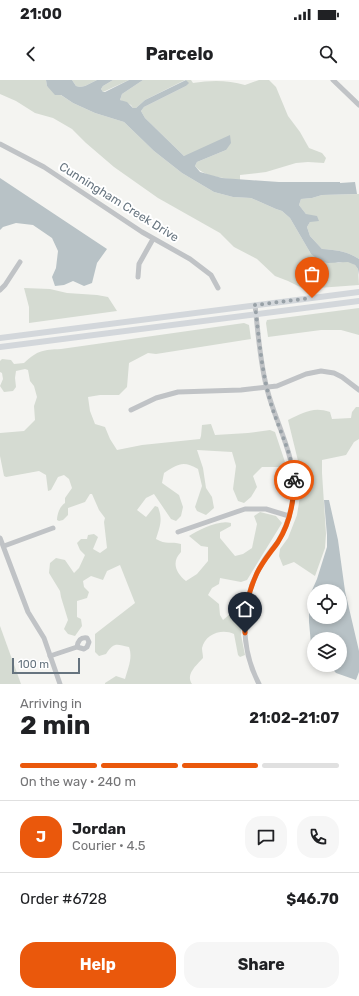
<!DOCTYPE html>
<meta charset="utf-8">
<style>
:root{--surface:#fff;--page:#f6f6f6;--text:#202124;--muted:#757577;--line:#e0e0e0;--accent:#ea580c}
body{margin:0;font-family:Rubik,sans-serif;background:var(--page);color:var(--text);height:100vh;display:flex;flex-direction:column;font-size:15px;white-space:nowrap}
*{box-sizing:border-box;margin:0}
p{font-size:13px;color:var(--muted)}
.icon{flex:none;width:22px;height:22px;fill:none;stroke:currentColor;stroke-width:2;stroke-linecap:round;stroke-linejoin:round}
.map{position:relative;height:604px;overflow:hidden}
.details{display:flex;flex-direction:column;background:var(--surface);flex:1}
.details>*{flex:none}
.buttons{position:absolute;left:307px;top:504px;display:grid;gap:8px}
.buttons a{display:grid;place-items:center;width:40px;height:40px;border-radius:50%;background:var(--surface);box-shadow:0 2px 6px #0003;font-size:20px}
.scale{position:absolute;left:12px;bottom:10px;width:68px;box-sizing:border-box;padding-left:4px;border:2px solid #66747f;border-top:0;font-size:11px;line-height:14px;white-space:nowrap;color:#66747f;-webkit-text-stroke:3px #fff;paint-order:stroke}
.pin{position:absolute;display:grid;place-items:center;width:34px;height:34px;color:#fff;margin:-41px -17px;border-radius:50% 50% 50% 0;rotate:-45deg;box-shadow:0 0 4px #0007}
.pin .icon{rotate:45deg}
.courier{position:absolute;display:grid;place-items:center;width:40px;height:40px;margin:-20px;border:3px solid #ea580c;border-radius:50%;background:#fff;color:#222;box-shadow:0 1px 5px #0007}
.overview em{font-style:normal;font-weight:700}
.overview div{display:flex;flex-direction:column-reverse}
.overview{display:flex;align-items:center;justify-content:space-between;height:68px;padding:0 20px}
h1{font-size:26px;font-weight:700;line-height:30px}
.bar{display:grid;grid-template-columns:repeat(4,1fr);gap:6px 4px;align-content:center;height:48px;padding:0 20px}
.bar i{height:5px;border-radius:3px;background:var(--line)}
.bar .on{background:var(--accent)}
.bar p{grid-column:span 4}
.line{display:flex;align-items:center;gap:10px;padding:0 20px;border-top:1px solid var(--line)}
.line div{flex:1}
.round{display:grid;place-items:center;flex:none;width:42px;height:42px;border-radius:16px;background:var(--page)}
.cta{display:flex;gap:8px;margin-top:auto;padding:8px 20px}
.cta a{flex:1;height:46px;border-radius:16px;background:var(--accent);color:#fff;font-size:16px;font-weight:700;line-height:46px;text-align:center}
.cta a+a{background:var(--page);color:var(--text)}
.status{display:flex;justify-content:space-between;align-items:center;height:28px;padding:0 20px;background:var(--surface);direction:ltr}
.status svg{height:11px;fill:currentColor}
header{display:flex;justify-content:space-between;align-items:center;height:52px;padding:0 20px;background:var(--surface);font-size:18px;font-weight:700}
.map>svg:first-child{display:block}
.green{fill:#d5dbd2}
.water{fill:#b8c2c6;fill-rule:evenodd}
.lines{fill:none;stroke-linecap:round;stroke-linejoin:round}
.minor{stroke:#c0c3c6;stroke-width:5}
.major{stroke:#d3d7db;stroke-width:6}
.done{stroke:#98a1a7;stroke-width:4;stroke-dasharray:0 7.2}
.route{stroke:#ea580c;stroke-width:5}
.labels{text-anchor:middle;stroke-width:4;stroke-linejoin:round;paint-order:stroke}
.street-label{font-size:12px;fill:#66747f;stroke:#fff}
</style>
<div class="status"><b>21:00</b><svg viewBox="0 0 49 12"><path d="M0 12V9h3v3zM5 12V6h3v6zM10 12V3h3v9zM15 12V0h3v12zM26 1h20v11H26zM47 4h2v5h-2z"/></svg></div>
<header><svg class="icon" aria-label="back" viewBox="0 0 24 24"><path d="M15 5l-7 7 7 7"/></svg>Parcelo<svg class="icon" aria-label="search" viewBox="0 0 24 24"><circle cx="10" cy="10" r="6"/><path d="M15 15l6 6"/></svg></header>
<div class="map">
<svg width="359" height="604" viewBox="0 0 359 604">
<rect width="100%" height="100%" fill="#f4f4f1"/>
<g class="green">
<path d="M0 0H46L47 6 73 23 95 33 124 42 154 71 182 93 214 112 233 117 251 118 276 129 282 131 290 138 311 174 338 183 348 181 355 185 358 189 359 205 304 209 288 201 275 196 257 179 234 167 220 153 158 118 114 87 86 63 72 49 53 38 35 33 16 21 0 14Z"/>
<path d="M72 0H97L85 6 80 7 76 6Z"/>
<path d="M113 0H129L103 12 101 9 103 6Z"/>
<path d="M143 0H185L145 20 136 28H133L131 25 120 20 122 14Z"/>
<path d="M186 0H191L193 3C211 0 228 0 245 5L259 0H269L276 7 288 36 300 52 309 68 322 73 326 78 324 83 308 82 296 83 266 92 240 95V100C225 98 205 98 195 86L197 82 226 70 184 76 145 38 141 31 144 27 186 6 188 3Z"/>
<path d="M359 114V179C347 171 336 170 322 169L310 156 307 147 310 142 306 134 299 125 301 119 312 118 322 115Z"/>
<path d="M24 208 50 209 67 213 97 215 108 217 117 231 29 243V227Z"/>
<path d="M359 228V255L341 250H321L268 257 266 243 267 240Z"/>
<path d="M244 243 249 245 251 259 156 274 148 273 129 283 127 307 119 315H100L88 317 90 331 95 344 105 347 110 359 117 370 142 365 200 359 201 356 202 345 211 344 215 355 248 353 270 350 275 352 285 382 282 387H262L253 396 257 407 251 417 244 423 238 421 233 409 236 386 232 372 197 370 203 388 206 408 212 417 214 428 206 435 197 431 195 427 202 406 198 389C183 380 178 384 164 393L162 403 179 415 183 427 181 436 176 441 171 439 154 414 146 418 137 430 146 437 155 426 158 427C163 440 160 446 156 459 166 465 171 461 181 464V472C171 482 176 493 186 501L197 494 208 481V467L201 466 189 456C198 450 220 439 231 443V446L220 452V458L235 476 243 474 252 468 257 444 254 436 260 432 276 436 282 443 247 500 241 502 220 498 219 504 212 508 208 515 219 524 220 535 223 540 230 534 238 531 242 536 241 555 245 575 240 577 238 575 234 554C222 548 205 554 202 568 202 571 203 575 203 578 197 585 185 594 192 604H105V603L116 596 125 599C128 588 133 578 129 567 116 564 114 562 106 574L99 576 95 572V554L135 523 120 485 107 491 103 500 91 496 83 501 84 507 89 512 87 518 77 521V537L81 539 82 546 75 556 68 554 64 549 68 540 61 517 60 511 49 493 50 483 56 478 65 480 74 493 79 488 85 475 80 470 77 463 81 459H87L88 455 94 454 98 457 93 469 100 473 107 468 104 442 105 438 99 430 92 414H90L85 422 68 428V435L63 440 59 441 57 440C57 434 60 426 65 423V418L72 408 69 399 64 395 58 397 51 410 48 411 46 395 39 391 6 397 4 396 0 376V353L24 351 35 340 34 326 37 317 34 306 30 301 28 290 25 289 16 291 15 298 16 307 13 311 4 312 0 306 3 299 2 293 0 292V281L2 279 11 280 14 284 24 283C38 270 43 270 61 269Z"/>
<path d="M356 327H359V359L354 362 346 375 322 380V393L326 454 325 468 315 496 294 482 283 486 279 476 280 469 288 458 297 435 301 410 300 389 288 340C303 333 313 326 330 332L332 339 351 338 352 332Z"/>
<path d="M0 546 21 604H0Z"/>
</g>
<g class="water">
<path d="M46 0H72L76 6 80 7 85 6 97 0H113L103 6 101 9 103 12H105L129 0H143L122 14 120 20 127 22 133 28H136L145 20 186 0 189 3 186 6 144 27 141 31 145 38 184 76 230 55 231 63 226 70 197 82 195 86 200 92 222 98 279 102H340V103L355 102 357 114 322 115 312 118 301 119 299 125 306 134 317 136 319 141 310 142 307 147 310 156 322 169C336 170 347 171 359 179V195L358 189 355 185 348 182 328 183 320 181 311 174 290 138 282 131 276 129 251 118 233 117 214 112 182 93 154 71 124 42 95 33 73 23 61 15H55L47 6Z"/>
<path d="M0 98 107 169 97 183 92 203 84 206 73 201 64 205 55 206 52 197 56 188 58 171 52 158 33 145 16 143 3 147 0 150Z"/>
<path d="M324 420H329L338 460 345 511 359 571V592L356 600 336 593 329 585H340V559H314V567L311 564 309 542V517L317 499 327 467V455ZM314 511H340V537H314Z"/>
</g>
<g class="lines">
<g class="minor">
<path d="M333 0 359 25"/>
<path d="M0 64 44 87 142 152 190 179 211 195 218 208"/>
<path d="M138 197 139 184 153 159"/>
<path d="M0 210 5 205 20 182"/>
<path d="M255 225C258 252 260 283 267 309 276 345 298 379 293 417 291 433 286 449 277 463 272 469 267 475 263 482 240 519 239 566 259 604"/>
<path d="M131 330 156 318 178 312 241 310 277 306 306 294 321 291 334 293 342 297 359 310"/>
<path d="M178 452 245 429H266L289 436"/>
<path d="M0 458 28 532 44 558 60 604"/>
<path d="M4 466 53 448"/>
<path d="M50 576 77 567C78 561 80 557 87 558L89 562 87 567 84 569 77 567"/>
</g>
<g class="major">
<path d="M0 258 359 212"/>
<path d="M0 267 359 221"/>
</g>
</g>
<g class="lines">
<path class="done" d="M294 400C292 371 277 347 270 320 261 289 259 257 255 225L312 218"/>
<path class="route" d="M245 553C244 532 248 512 257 493 263 481 271 472 278 462 290 443 294 421 294 400"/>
</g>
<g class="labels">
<g class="street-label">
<text transform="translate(119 122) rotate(32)" y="4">Cunningham Creek Drive</text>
</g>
</g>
</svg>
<div class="buttons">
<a><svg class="icon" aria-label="locate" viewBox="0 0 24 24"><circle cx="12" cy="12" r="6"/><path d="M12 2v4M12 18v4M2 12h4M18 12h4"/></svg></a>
<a><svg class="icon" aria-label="layers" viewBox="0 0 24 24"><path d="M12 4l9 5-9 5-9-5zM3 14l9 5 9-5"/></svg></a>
</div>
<div class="scale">100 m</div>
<div class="pin" style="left:312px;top:218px;background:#ea580c"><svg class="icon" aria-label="bag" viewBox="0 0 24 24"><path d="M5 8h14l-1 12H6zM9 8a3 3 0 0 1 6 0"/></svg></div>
<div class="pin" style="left:245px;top:553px;background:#1f2937"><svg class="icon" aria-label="home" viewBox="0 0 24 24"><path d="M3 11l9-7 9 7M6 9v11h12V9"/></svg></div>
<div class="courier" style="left:294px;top:400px"><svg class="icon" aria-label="bike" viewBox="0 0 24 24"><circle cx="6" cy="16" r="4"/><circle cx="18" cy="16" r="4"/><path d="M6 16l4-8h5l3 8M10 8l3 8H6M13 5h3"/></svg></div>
</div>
<section class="details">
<div class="overview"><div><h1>2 min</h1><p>Arriving in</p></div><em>21:02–21:07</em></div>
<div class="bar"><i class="on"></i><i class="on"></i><i class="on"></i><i></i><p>On the way · 240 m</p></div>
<div class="line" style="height:72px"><b class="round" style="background:var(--accent);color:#fff">J</b><div><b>Jordan</b><p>Courier · 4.5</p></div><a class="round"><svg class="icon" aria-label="chat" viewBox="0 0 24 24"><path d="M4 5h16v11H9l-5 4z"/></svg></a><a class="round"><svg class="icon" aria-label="phone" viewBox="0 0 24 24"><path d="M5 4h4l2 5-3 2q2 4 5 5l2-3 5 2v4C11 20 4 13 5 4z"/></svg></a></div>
<div class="line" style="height:52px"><div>Order #6728</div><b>$46.70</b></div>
<div class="cta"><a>Help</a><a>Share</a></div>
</section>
